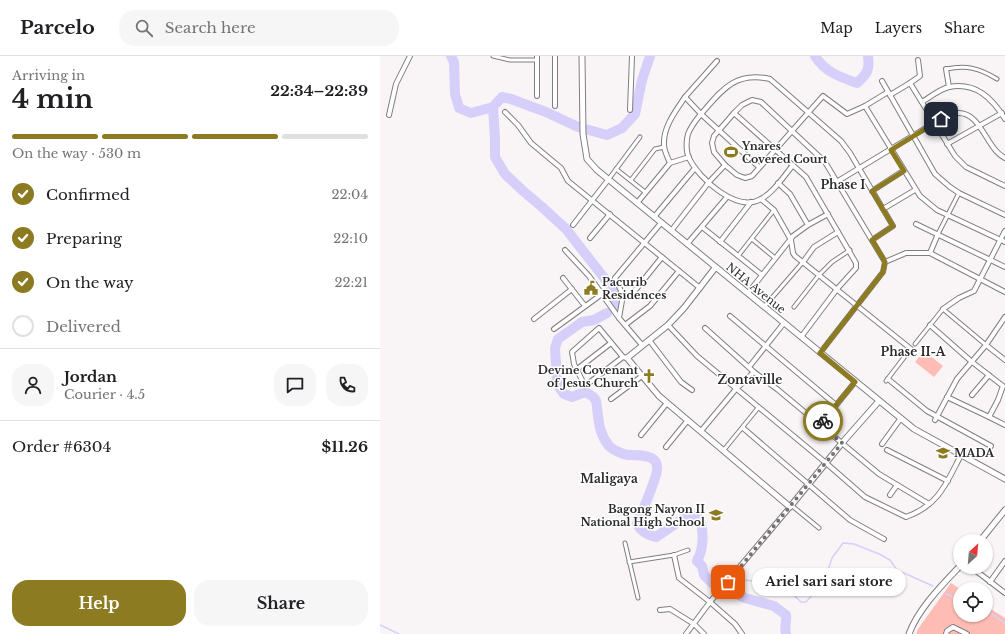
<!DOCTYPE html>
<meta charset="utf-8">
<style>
:root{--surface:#fff;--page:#f6f6f6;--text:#202124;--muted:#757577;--line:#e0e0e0;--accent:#8c7b21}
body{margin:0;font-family:"Libre Baskerville",serif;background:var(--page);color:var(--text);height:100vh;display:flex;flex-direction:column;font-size:15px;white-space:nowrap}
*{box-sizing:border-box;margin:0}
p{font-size:13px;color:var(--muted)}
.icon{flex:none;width:22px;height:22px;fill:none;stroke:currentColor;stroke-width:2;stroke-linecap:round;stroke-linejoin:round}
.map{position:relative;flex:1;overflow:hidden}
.side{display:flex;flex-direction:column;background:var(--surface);width:380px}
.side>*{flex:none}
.needle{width:26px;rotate:26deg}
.buttons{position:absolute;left:573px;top:478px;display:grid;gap:8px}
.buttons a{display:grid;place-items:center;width:40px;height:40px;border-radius:50%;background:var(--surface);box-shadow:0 1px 3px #0004;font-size:20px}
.pin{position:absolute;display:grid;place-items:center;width:34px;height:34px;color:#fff;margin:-17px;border-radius:8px;box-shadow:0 2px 6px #0006}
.courier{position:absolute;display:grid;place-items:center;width:40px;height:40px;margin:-20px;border:3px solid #8c7b21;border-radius:50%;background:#fff;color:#222;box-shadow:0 1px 5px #0007}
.bubble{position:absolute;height:28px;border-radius:14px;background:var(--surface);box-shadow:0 1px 3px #0004;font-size:13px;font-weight:700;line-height:28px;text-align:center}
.summary em{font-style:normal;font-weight:700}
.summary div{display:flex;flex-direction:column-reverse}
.summary{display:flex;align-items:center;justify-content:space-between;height:68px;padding:0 12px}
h1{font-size:26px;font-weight:700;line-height:30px}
.bar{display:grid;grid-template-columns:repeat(4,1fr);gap:6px 4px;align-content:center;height:48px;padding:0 12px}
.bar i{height:5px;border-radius:3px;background:var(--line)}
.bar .current{background:var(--accent)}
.bar p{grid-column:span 4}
.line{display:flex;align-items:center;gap:10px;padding:0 12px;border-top:1px solid var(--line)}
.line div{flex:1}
.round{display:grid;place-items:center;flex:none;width:42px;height:42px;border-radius:16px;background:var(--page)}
ol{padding:0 12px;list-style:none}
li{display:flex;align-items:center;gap:12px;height:44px}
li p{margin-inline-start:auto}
li .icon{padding:4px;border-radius:50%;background:var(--accent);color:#fff;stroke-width:4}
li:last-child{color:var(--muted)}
li i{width:22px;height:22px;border:2px solid var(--line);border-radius:50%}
.action{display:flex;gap:8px;margin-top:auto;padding:8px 12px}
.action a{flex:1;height:46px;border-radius:16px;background:var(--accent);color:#fff;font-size:16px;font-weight:700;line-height:46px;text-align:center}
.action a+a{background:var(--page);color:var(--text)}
header{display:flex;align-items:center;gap:24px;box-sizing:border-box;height:56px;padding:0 20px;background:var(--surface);border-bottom:1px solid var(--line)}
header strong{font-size:19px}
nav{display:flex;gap:22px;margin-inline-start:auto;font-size:14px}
.search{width:280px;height:36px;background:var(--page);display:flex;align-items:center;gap:10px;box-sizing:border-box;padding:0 14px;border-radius:16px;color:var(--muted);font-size:15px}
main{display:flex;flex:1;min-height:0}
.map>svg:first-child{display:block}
.green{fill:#febcb4}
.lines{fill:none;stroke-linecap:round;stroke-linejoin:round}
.stream{stroke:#d5cffa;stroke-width:1.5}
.river{stroke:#d5cffa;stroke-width:10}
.pedestrian-casing{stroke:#817e80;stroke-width:5}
.minor-casing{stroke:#817e80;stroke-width:6}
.tertiary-casing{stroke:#817e80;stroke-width:7}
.pedestrian{stroke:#fff;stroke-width:3}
.minor{stroke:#fff;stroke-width:4}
.tertiary{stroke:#fff;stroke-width:5}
.done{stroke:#737172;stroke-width:4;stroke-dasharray:0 7.2}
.route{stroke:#8c7b21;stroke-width:5}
.labels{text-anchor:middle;stroke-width:3;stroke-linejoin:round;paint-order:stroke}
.poi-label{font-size:11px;font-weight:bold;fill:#2b2a2b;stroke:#fff;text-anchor:start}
.street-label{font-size:11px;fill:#2b2a2b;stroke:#fff}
.neighbourhood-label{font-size:12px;font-weight:bold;fill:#2b2a2b;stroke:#fff}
</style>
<header>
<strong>Parcelo</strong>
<div class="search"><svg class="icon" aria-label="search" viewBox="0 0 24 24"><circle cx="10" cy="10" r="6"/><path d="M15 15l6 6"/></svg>Search here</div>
<nav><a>Map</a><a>Layers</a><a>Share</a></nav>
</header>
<main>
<section class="side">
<div class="summary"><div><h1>4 min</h1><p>Arriving in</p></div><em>22:34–22:39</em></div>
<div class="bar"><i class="current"></i><i class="current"></i><i class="current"></i><i></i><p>On the way · 530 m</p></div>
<ol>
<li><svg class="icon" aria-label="check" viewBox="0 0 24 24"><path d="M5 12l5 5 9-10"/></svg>Confirmed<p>22:04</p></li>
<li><svg class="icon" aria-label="check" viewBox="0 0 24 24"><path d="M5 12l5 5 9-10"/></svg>Preparing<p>22:10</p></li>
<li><svg class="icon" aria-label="check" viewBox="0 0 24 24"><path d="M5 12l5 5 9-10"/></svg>On the way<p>22:21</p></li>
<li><i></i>Delivered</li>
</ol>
<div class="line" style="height:72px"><a class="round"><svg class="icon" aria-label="person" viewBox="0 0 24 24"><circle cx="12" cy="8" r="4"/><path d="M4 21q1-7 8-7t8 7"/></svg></a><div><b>Jordan</b><p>Courier · 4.5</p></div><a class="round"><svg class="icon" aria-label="chat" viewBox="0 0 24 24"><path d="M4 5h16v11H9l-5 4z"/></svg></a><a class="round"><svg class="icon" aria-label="phone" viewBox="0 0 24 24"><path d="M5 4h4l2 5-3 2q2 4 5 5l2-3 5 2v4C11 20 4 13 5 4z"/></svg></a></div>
<div class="line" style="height:52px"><div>Order #6304</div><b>$11.26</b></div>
<div class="action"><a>Help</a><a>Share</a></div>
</section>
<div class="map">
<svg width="625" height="578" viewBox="0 0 625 578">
<rect width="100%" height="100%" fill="#f9f5f7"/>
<g class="green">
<path d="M544 295 563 310 554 321 535 306Z"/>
<path d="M571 527 580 533V559H606V550L625 562V578H536L538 573Z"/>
</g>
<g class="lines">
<g class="stream">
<path d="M348 533 356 523C380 526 404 527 421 546H426L434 537 432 525 442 529 444 533 454 531V526L448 514 452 502 463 487 474 488 499 498 510 504 517 514 553 530"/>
<path d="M566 538 580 543"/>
<path d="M606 553 625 568"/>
<path d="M0 569 19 578"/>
</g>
<g class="river">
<path d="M71 0 74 6 75 38 79 52 91 57 113 51 122 41 131 43 166 56 198 71 227 79 242 72 255 58 262 24 270 0"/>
<path d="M435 0C445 16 460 21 477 27 487 18 490 14 488 0"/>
<path d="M113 51 115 82V101L125 118 142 134 162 151 186 173 232 232 236 241 235 249"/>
<path d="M227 257 214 264 202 266 178 283 175 292 177 323 179 331 184 338 192 341 205 336C209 338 213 340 215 343 217 346 217 349 217 352 219 366 219 378 229 390 233 394 242 398 248 399 256 399 276 398 277 410 279 419 261 457 257 468 261 476 267 479 276 481L304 462 317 460C325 471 324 493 317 505L322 510 324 519 332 527 348 533 365 542 394 550 406 559C407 565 404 571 406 578"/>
</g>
<defs>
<g id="pedestrian">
<path d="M113 0 130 4H157"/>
<path d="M566 13C587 9 599 12 617 23"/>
<path d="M236 113 265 136"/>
<path d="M228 124 260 81"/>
<path d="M251 124 275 93 284 91"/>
<path d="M558 178 579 137"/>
<path d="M372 183 395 202"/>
<path d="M358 200 394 154"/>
<path d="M384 251 423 206"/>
<path d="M414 251 439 219 452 206 470 194"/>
<path d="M535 288 563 253 606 289"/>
<path d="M506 325 526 299"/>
<path d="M343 395 378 352"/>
<path d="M411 449 439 472"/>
<path d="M245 487 258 542"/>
<path d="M249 506 294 499 308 494"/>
</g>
<g id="minor">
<path d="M566 13 569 31"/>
<path d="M502 25 555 118 570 131 579 137 625 159"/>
<path d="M530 27 575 100 586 111 625 130"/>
<path d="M510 39 530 27 540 20 538 4"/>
<path d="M157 40V0"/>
<path d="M305 41 337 5"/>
<path d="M542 46C550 41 560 33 569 31 596 26 612 42 625 63"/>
<path d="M175 50V0"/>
<path d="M485 50 540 140 557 154 625 186"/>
<path d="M250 54 252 0"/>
<path d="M125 56 138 69 151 87 181 112 188 125 320 232"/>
<path d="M354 57 426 121 476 207V212L457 233 421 281"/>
<path d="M9 59 16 28 30 0"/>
<path d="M567 88 622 57"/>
<path d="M290 107C288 102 284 95 284 89 283 71 295 56 305 41L321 58C342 34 355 15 390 23L461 85 470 97 513 170 492 184"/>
<path d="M379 111 321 58C316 64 311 70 308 78 306 85 306 96 309 102 319 123 357 157 381 143 394 136 404 120 413 109"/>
<path d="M458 125 554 67C561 63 569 57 577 57 601 55 606 93 625 102"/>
<path d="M398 127 410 138 428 169"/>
<path d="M492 135 523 115"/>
<path d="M381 143 394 154 411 184 413 197 415 200 531 293"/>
<path d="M257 147 290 107 309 101"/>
<path d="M503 153 535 134"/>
<path d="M274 161 315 112"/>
<path d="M536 168 625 211"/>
<path d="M193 169 228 124"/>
<path d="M322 171 382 219"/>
<path d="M291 175 329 126 345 109"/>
<path d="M210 182 230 158"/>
<path d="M340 186 371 146"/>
<path d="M307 188 347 141"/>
<path d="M185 194 209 220 239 262 262 289"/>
<path d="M550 197 558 178"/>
<path d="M423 206 434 191 458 176"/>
<path d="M505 206 526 197H550L625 236"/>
<path d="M183 222 205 250"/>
<path d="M253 237 282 201"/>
<path d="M368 237 413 180 428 169 448 158"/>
<path d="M563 253 579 242 594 235 625 175"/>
<path d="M350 260 456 349"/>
<path d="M239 262 243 239 235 222 281 167"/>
<path d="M154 263 192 233"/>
<path d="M245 269 270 250 299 215"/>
<path d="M288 269 317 300 446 407 485 441 526 461C559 449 566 428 581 399"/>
<path d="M550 269 592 306 623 330 618 344 609 361 567 341"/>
<path d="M325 272 374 316 397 333 499 418 549 448"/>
<path d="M174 273 222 238"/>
<path d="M269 284 301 326 312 334"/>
<path d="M606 289 625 304"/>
<path d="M440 297 503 216 505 206 445 106 381 46 372 44 362 49 354 57 334 80 332 87 334 96 345 109 357 119 365 122 372 120 443 40 467 58 485 50 508 36"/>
<path d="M243 301 205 330 194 308 192 296 219 272 243 301 247 302"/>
<path d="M369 311 404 267"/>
<path d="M196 314 231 287"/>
<path d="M508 323 547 355 611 390"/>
<path d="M592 339 609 319"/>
<path d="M231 343 262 320"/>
<path d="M609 361 625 369"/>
<path d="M555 364 577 323 606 289 625 261"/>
<path d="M440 369 475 326"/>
<path d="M363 372 470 464 504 483"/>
<path d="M321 375 356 333 374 316"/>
<path d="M261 379 287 347"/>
<path d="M502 388 521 362"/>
<path d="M286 391 308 364"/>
<path d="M507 394 568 425"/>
<path d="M510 439 517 429"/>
<path d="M294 499 299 522 330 546 355 568 362 578"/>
<path d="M591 511 625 537"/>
<path d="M610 526 625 505"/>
<path d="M280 554 290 553 314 568 324 578"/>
<path d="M306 578 330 546 410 451"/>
<path d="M566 578 567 575 573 571 587 578"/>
</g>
<g id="tertiary">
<path d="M202 0 203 78 207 103 217 114 534 373 625 423"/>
<path d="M335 212 304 252 288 269 247 302 279 340 410 451 462 387 499 345"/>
<path d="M600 485 625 454"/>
<path d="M529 578C538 553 562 529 580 510"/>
</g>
</defs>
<use href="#pedestrian" class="pedestrian-casing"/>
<use href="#minor" class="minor-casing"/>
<use href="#tertiary" class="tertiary-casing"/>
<use href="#pedestrian" class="pedestrian"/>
<use href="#minor" class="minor"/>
<use href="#tertiary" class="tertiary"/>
</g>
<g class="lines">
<path class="done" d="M348 526 462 387 440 369 443 365"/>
<path class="route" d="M443 365 475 326 440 297 503 216 505 206 492 184 513 170 492 135 524 115 511 94 561 63"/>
</g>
<defs>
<symbol id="stadium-bare" viewBox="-9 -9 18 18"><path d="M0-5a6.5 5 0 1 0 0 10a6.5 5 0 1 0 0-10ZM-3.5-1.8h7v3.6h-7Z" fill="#8c7b21" stroke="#fff" stroke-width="2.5" paint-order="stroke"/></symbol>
<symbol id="civic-bare" viewBox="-9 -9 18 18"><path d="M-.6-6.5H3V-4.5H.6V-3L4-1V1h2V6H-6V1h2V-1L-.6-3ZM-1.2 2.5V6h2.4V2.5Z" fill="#8c7b21" stroke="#fff" stroke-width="2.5" paint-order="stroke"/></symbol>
<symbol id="church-bare" viewBox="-9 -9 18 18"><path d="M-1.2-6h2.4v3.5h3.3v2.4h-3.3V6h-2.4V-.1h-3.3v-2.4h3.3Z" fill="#8c7b21" stroke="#fff" stroke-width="2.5" paint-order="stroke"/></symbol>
<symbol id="school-bare" viewBox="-9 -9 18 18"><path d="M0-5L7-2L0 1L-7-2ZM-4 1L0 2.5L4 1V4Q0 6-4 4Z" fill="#8c7b21" stroke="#fff" stroke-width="2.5" paint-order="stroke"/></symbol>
</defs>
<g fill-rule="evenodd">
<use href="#stadium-bare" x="341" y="86" width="20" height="20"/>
<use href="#civic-bare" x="201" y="222" width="20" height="20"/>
<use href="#church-bare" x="259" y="310" width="20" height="20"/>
<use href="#school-bare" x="553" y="387" width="20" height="20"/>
<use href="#school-bare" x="326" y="449" width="20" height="20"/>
</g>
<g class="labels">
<g class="poi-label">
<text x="362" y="94">Ynares<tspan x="362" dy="13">Covered Court</tspan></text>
<text x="222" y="230">Pacurib<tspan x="222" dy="13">Residences</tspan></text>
<text x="258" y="318" text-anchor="end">Devine Covenant<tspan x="258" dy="13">of Jesus Church</tspan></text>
<text x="574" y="401">MADA</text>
<text x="325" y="457" text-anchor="end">Bagong Nayon II<tspan x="325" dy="13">National High School</tspan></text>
</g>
<g class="street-label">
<text transform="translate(376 232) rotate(39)" y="4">NHA Avenue</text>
</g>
<g class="neighbourhood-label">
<text x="463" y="133">Phase I</text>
<text x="533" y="300">Phase II-A</text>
<text x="370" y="328">Zontaville</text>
<text x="229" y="427">Maligaya</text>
</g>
</g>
</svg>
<div class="buttons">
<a><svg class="needle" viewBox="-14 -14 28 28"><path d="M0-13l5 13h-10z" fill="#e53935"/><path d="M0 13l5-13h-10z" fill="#757577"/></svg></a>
<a><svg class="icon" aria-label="locate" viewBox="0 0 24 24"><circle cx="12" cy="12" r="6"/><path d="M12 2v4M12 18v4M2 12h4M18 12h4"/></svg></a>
</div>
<div class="pin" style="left:348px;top:526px;background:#ea580c"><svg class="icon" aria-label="bag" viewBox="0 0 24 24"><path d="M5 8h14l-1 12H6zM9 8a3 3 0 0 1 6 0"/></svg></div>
<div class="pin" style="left:561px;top:63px;background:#1f2937"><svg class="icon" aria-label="home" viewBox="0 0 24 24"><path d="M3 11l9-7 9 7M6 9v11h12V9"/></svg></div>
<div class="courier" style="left:443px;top:365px"><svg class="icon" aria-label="bike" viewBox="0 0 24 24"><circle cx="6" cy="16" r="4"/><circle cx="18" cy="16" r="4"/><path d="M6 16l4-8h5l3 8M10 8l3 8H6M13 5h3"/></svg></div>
<div class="bubble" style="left:372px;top:512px;width:154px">Ariel sari sari store</div>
</div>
</main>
